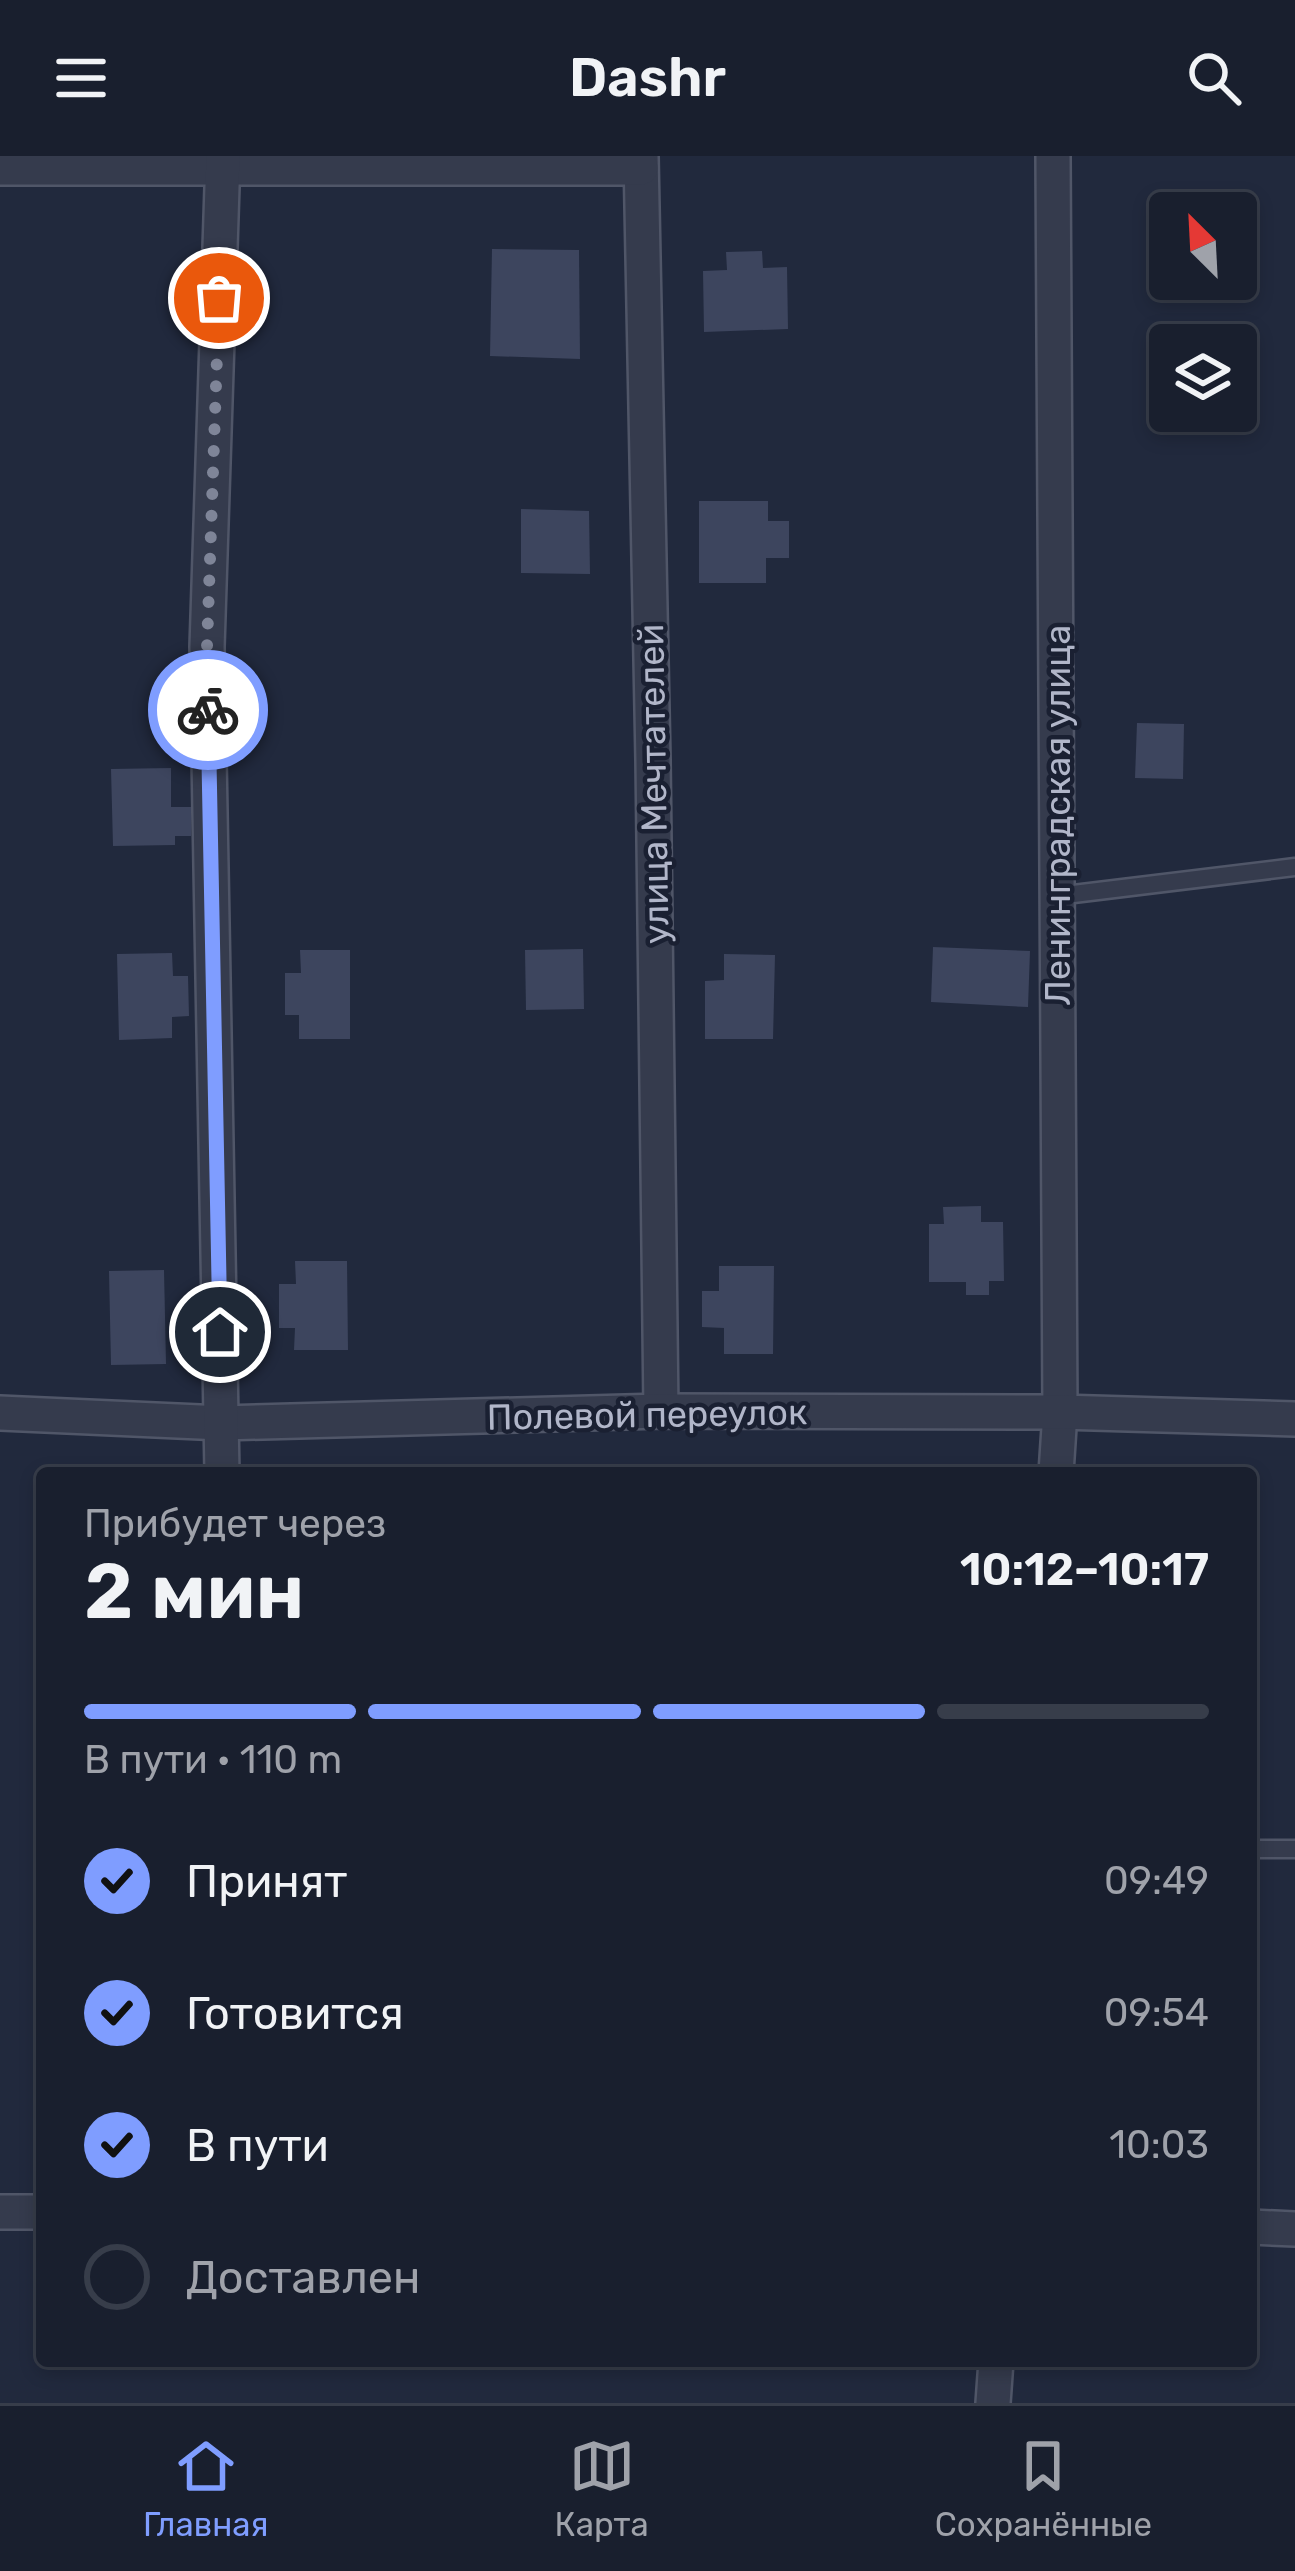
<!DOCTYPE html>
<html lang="ru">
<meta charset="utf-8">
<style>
:root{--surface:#191f2e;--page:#262c3a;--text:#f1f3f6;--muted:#9fa2aa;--line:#373d4a;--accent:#7f9dff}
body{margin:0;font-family:Rubik,sans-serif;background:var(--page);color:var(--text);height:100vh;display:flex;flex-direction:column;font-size:45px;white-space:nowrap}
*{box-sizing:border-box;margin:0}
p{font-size:39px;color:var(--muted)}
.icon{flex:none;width:66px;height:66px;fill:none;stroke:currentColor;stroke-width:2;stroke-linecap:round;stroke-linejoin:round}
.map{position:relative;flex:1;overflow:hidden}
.panel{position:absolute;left:36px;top:1311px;width:1221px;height:900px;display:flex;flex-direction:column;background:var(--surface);border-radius:12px;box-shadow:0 6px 18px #0003,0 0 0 3px var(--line)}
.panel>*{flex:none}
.needle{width:78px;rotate:336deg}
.tools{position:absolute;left:1149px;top:36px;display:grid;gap:24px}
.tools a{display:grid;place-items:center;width:108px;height:108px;border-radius:12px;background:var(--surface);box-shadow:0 6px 18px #0003,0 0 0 3px var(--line);font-size:60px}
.pin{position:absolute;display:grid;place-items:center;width:102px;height:102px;color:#fff;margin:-51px;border:6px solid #fff;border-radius:50%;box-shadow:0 3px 12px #0007}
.courier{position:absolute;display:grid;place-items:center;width:120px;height:120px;margin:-60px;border:9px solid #7f9dff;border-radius:50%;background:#fff;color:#222;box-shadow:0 3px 15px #0007}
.overview em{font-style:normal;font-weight:600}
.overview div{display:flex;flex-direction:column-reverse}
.overview{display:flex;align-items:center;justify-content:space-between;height:204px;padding:0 48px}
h1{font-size:78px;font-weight:600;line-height:90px}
.bar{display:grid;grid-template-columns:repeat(4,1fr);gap:18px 12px;align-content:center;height:144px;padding:0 48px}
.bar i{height:15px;border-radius:9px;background:var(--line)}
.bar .current{background:var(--accent)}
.bar p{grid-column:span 4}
ol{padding:0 48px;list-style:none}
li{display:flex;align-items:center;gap:36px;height:132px}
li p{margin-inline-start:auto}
li .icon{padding:12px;border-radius:50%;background:var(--accent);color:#111;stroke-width:4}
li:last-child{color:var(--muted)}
li i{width:66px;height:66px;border:6px solid var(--line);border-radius:50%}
header{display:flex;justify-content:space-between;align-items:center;height:156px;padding:0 48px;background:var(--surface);font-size:54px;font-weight:600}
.menu{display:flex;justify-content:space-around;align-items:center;height:168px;border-top:3px solid var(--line);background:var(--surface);font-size:33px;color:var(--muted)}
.menu a{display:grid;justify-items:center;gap:6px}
.menu .current{color:var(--accent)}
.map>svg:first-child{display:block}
.building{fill:#3d455e}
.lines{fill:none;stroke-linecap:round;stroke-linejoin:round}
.service-casing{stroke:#505668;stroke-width:21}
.minor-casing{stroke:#505668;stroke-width:38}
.service{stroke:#353b4d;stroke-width:16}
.minor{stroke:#353b4d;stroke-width:33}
.done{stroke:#7f8598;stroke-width:12;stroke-dasharray:0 21.6}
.route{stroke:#7f9dff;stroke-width:15}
.labels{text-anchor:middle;stroke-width:9;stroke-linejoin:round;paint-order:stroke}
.street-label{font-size:36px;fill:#b1b6c9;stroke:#1a2032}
</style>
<header><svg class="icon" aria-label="menu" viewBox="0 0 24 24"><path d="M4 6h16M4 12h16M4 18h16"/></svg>Dashr<svg class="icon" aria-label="search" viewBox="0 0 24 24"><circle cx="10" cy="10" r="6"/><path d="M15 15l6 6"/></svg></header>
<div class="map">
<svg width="1295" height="2247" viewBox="0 0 1295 2247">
<rect width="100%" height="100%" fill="#21293d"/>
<g class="building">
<path d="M492 93 579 94 580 203 490 200Z"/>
<path d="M762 95 763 112 787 111 788 173 704 176 703 115 727 114 726 96Z"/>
<path d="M699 345H768V365H789V402H766V427H699Z"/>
<path d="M521 353 589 355 590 418 521 417Z"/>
<path d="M1137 567 1184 568 1183 623 1135 622Z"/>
<path d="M171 612V651H191V680H175V689L113 690 111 613Z"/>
<path d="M933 791 1030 795 1028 851 931 846Z"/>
<path d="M583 793 584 853 526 854 525 794Z"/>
<path d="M300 794H350V883H299V859H285V817H301Z"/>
<path d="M172 797 173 820H188L189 860 172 861V882L119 884 117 798Z"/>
<path d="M724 798 775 799 773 883H705V825L724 824Z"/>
<path d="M981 1050V1066H1003L1004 1125H989V1139H966V1126H929V1068H944L943 1051Z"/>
<path d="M295 1105H347L348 1194H294L295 1172H279V1128H296Z"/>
<path d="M719 1110H774L773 1198H724V1172L702 1171V1135H719Z"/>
<path d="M164 1114 166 1208 111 1209 109 1115Z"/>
<path d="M435 1308 502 1311 501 1317H435Z"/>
</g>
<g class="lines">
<defs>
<g id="service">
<path d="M1057 740 1295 711"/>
<path d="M1251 1693H1295"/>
</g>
<g id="minor">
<path d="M641 0 653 604 661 1255"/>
<path d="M1053 0 1060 1256 1056 1317"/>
<path d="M0 12H641"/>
<path d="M0 1257 222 1267 661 1255 1060 1256 1295 1263"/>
<path d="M222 1317 207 491 223 0"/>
<path d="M0 2056H42"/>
<path d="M1251 2071 1295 2073"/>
<path d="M993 2247 996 2205"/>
</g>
</defs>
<use href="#service" class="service-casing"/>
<use href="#minor" class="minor-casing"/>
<use href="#service" class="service"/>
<use href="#minor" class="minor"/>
</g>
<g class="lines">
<path class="done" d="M208 554 207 491 219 142"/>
<path class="route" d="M208 554 220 1176"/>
</g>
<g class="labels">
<g class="street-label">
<text transform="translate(653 628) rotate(-91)" y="13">улица Мечтателей</text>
<text transform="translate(1057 659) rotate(-90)" y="13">Ленинградская улица</text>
<text transform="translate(647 1258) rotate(-1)" y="13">Полевой переулок</text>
</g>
</g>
</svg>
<div class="tools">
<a><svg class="needle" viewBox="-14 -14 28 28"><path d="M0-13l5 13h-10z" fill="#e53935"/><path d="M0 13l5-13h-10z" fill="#9fa2aa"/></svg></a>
<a><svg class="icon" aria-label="layers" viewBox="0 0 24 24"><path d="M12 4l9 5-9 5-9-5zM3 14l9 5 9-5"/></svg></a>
</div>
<div class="pin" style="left:219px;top:142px;background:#ea580c"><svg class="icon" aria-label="bag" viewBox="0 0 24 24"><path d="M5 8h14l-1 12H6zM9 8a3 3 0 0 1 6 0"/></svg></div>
<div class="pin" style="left:220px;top:1176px;background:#1f2937"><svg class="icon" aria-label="home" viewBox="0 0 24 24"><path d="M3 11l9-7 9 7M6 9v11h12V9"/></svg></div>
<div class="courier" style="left:208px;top:554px"><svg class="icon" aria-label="bike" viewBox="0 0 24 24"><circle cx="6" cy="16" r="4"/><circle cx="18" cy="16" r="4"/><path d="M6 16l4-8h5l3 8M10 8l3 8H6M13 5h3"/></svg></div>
<section class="panel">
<div class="overview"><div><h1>2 мин</h1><p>Прибудет через</p></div><em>10:12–10:17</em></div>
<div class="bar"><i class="current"></i><i class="current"></i><i class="current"></i><i></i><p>В пути · 110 m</p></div>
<ol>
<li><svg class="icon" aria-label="check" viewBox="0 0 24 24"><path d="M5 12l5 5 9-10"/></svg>Принят<p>09:49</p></li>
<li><svg class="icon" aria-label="check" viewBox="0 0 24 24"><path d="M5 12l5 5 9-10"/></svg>Готовится<p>09:54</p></li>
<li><svg class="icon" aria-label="check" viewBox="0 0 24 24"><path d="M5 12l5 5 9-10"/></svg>В пути<p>10:03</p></li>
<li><i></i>Доставлен</li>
</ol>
</section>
</div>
<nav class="menu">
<a class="current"><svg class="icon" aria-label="home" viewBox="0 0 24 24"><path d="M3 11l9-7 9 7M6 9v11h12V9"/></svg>Главная</a>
<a><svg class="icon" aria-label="map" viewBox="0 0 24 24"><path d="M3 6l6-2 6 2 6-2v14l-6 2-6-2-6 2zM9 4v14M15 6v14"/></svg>Карта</a>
<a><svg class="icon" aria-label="saved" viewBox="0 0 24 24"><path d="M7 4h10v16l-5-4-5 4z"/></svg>Сохранённые</a>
</nav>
